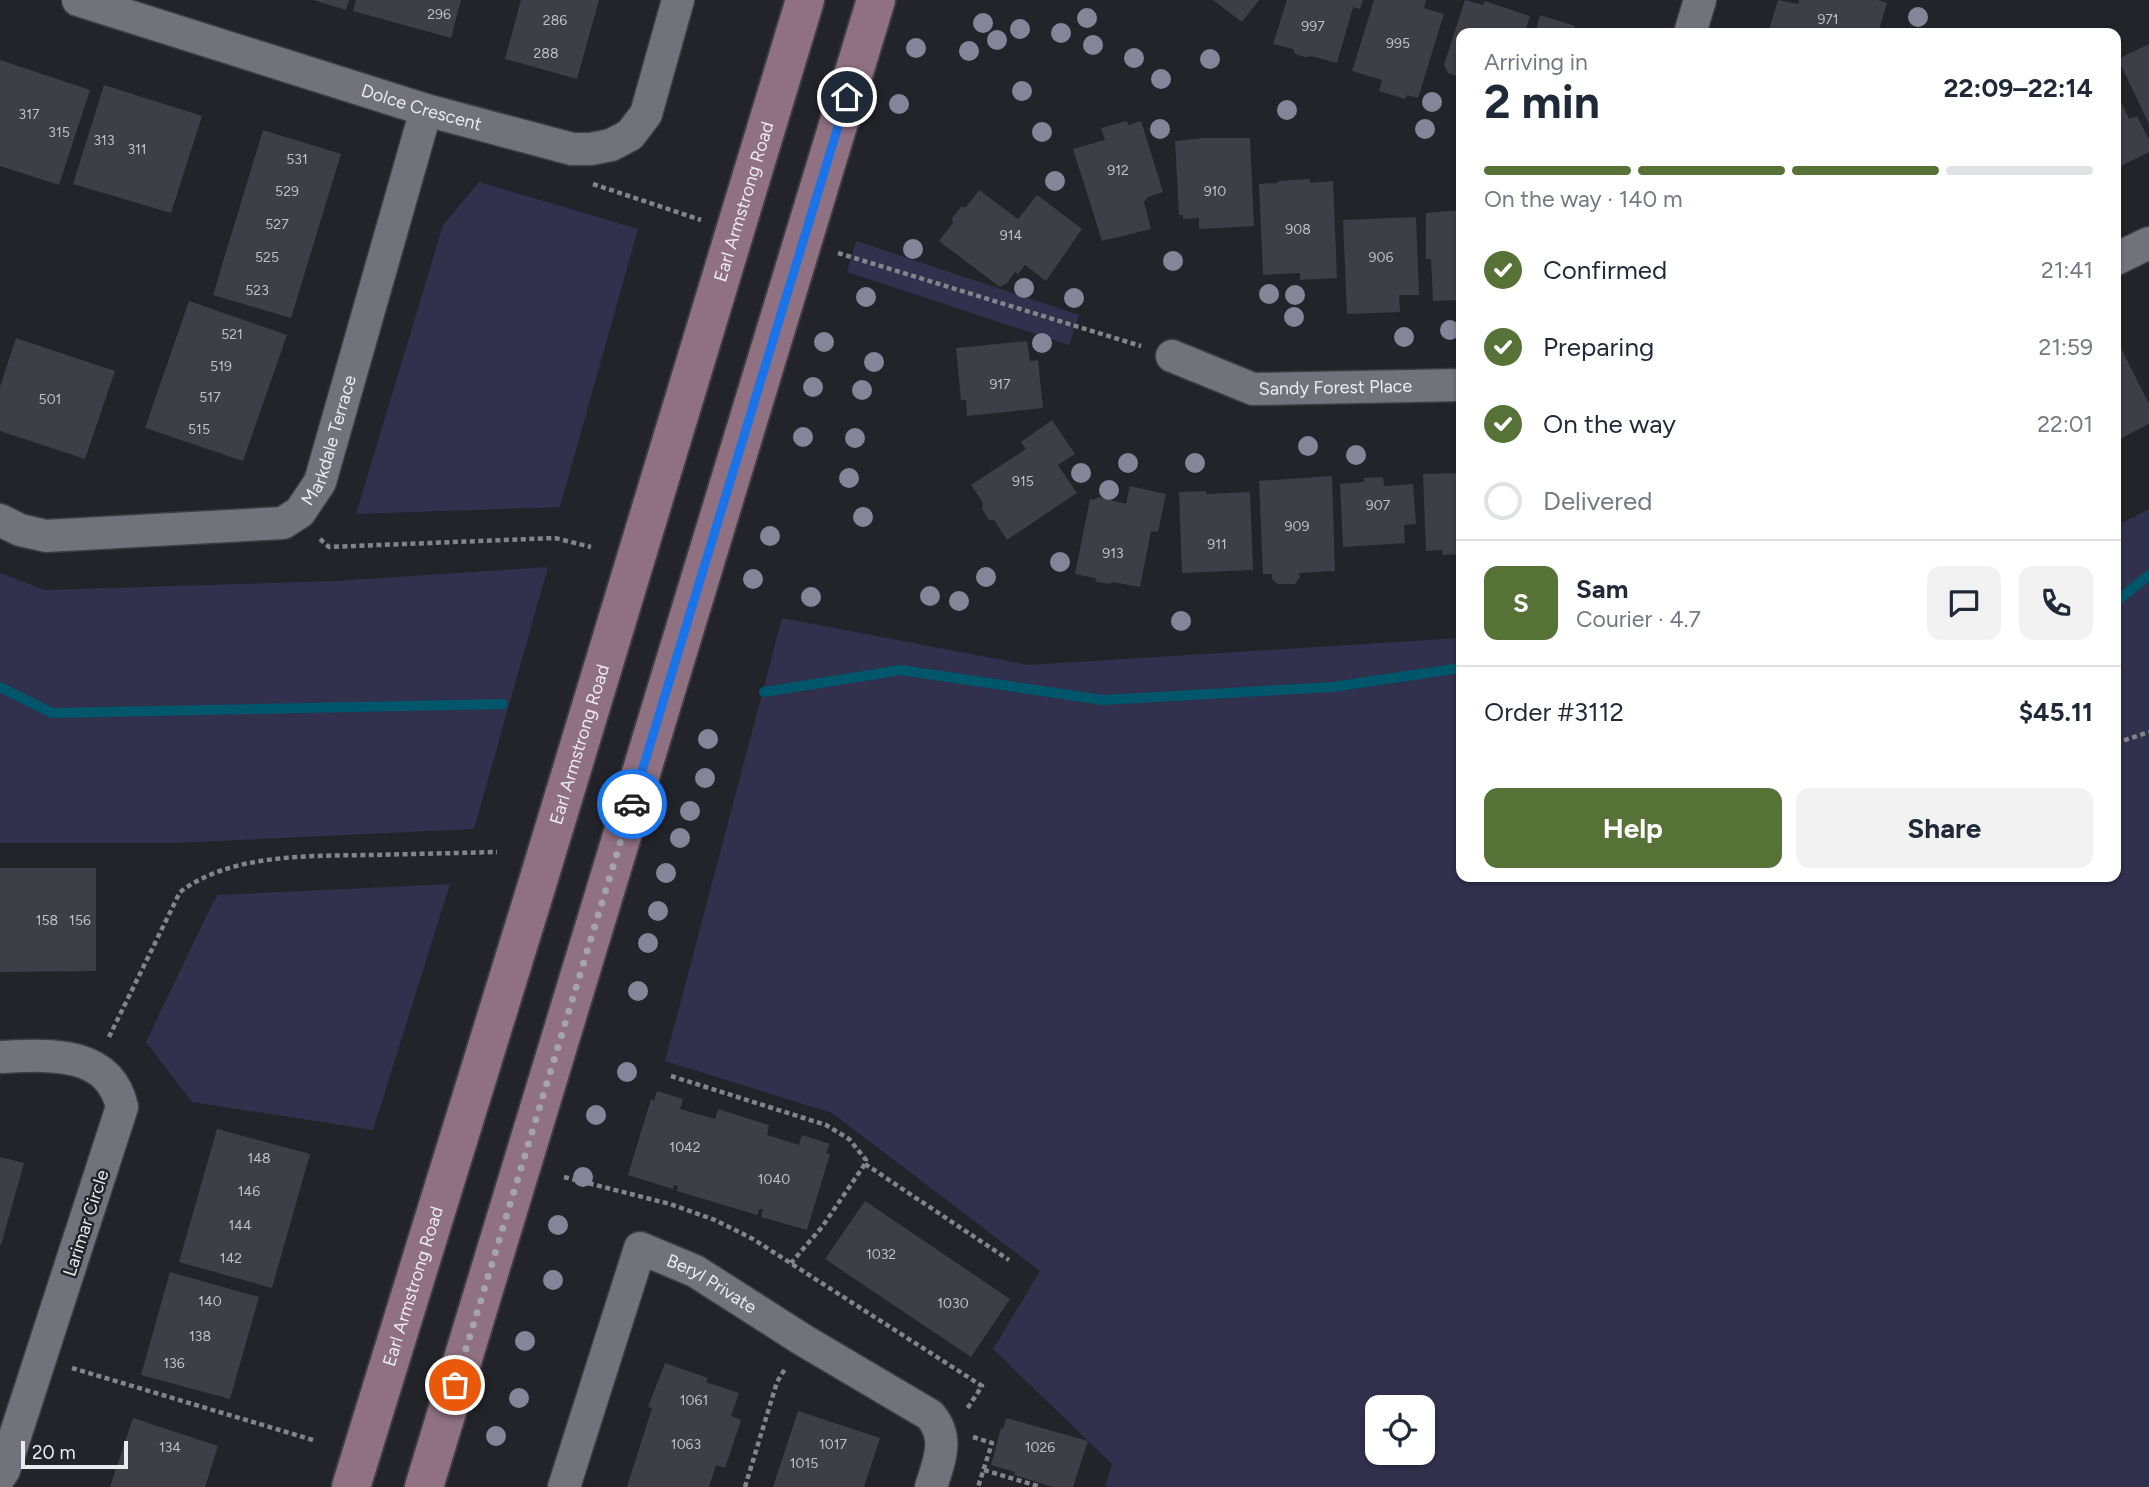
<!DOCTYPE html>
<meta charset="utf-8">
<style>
:root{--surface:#fff;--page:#f2f2f3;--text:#1f2937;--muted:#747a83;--line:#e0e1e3;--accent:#567237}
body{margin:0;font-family:Figtree,sans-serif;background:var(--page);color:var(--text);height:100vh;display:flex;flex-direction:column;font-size:26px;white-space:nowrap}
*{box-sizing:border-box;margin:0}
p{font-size:23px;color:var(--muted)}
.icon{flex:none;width:38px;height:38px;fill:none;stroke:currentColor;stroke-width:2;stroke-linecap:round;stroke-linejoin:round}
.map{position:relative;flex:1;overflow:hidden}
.side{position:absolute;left:1456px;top:28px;width:665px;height:854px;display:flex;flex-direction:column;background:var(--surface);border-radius:14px;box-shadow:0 2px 5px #0004}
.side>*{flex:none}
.fabs{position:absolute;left:1365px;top:1395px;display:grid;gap:14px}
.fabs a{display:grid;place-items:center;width:70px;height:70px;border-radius:14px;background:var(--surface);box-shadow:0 2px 5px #0004;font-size:35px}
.scale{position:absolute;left:21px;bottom:18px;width:107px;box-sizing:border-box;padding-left:7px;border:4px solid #eaebef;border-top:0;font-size:19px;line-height:24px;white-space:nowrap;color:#eaebef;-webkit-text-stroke:5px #23232a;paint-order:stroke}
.pin{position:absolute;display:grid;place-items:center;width:60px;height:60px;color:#fff;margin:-30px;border:4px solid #fff;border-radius:50%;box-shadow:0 2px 7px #0007}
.courier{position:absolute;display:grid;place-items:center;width:70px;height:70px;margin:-35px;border:5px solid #1a73e8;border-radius:50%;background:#fff;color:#222;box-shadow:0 2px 9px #0007}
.overview em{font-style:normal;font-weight:700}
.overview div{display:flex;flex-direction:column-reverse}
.overview{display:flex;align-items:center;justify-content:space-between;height:119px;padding:0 28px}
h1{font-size:46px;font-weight:700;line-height:52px}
.bar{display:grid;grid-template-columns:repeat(4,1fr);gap:10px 7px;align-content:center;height:84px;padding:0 28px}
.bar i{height:9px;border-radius:5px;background:var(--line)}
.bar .on{background:var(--accent)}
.bar p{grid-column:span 4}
.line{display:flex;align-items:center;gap:18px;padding:0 28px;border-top:2px solid var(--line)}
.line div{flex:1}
.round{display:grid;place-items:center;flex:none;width:74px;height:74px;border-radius:14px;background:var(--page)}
ol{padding:0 28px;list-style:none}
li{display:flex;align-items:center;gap:21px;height:77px}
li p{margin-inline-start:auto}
li .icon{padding:7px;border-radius:50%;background:var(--accent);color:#fff;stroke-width:4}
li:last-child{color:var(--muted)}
li i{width:38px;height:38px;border:4px solid var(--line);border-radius:50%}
.cta{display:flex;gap:14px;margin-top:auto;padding:14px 28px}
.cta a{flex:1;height:80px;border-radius:14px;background:var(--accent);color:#fff;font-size:28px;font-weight:700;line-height:80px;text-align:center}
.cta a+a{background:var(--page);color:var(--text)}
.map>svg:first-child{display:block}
.green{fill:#31304d;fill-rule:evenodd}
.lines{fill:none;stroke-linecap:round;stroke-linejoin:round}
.stream{stroke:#00566a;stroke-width:10}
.building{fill:#3e3e46}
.minor-casing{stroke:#3d3d43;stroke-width:35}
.secondary-casing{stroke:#3d3d43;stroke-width:42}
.path{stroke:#84858a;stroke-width:4.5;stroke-dasharray:5 3.5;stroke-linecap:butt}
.minor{stroke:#72727b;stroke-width:32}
.secondary{stroke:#907182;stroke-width:38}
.tree{fill:#85859a}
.done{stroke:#a4a5aa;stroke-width:7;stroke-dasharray:0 12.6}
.route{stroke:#1a73e8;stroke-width:9}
.labels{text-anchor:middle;stroke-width:5;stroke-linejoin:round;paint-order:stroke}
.number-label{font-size:14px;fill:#bfc0c5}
.street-label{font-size:18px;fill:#eaebef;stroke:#23232a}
</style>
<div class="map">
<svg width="2149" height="1487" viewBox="0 0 2149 1487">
<rect width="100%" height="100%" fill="#23232a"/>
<g class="green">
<path d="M479 182 638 229 560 507 356 514 443 225Z"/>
<path d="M856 241 1079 315 1069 345 847 272Z"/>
<path d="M2149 509V1487H1105L1112 1464 993 1349 1040 1271 832 1113 665 1061 782 618 1029 665 1461 638V877H2116V526ZM1377 1407H1423V1452H1377Z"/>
<path d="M548 567 474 829 175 843H0V573L45 590 336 581Z"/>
<path d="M450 884 373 1130 192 1102 146 1042 213 902 218 895Z"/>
</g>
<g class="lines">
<g class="stream">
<path d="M2116 602 2149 575"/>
<path d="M0 687 52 713 503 704"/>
<path d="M764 692 901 670 1103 700 1332 687 1461 668"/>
</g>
</g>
<g class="building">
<path d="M313 0H349L346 10Z"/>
<path d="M356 0H461L451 38 353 11Z"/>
<path d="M521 0H599L577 79 505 59Z"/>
<path d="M1213 0H1259L1242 22Z"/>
<path d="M1287 0H1363L1360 9 1353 7 1337 63 1311 56 1307 57 1301 56 1295 54 1293 49 1273 44Z"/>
<path d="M1374 0H1426L1424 8 1444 14 1418 98 1407 95 1405 99 1379 91 1382 80 1352 71Z"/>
<path d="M1465 0 1483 5 1485 1 1530 16 1525 33H1461V75L1459 77 1448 73 1444 65Z"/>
<path d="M1778 0 1798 4 1799 0H1878L1887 3 1878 33H1768Z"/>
<path d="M1540 15 1575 26 1573 33H1535Z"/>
<path d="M2149 44V124L2118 59Z"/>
<path d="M0 60 90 90 59 185 0 166Z"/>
<path d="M104 85 202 116 171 213 73 184Z"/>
<path d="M2116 91 2129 119 2137 116 2149 140V152L2117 168Z"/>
<path d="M1127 121 1128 125 1141 121 1163 192 1148 197 1144 202 1151 229 1102 241 1073 149 1105 140 1101 128Z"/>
<path d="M263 130 341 154 291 318 213 295Z"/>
<path d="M1203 138H1250L1254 226 1199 229V218L1183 219V215H1179L1175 141Z"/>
<path d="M1310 179V183L1333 181 1337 278 1300 280V273L1263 275 1259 184 1278 183V181Z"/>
<path d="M979 190 1018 219 1037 195 1082 229 1046 281 1025 265 1018 274 1015 272 1007 283 1000 287 939 241 953 223 952 218 961 207H966Z"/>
<path d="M1461 210V300L1433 301 1431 259H1426V213Z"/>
<path d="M1416 217 1419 295H1399L1400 312 1347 314 1343 220Z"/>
<path d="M189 301 287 335 243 461 145 428Z"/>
<path d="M16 338 115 371 85 459 0 431V387Z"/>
<path d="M1027 341 1030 361 1038 360 1043 408 967 416 966 400H961L956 348Z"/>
<path d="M2121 348 2149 404V424L2116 441V351Z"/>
<path d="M1052 420 1075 454 1058 465 1077 493 1007 540 994 520H989L982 509 983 503 971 485 1026 449 1021 442Z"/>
<path d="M1461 473V554L1443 555 1442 550 1426 551 1423 474Z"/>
<path d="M1332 476 1335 571 1299 573 1300 577 1295 584H1277L1272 579V574H1263L1259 481Z"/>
<path d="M1383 477 1384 486 1413 484 1416 524 1404 525 1405 543 1343 547 1340 484 1364 482V478Z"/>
<path d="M1130 486 1166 494 1158 532 1151 531 1140 587 1113 582 1110 584 1097 582 1095 578 1075 574 1090 499 1094 500 1098 497 1126 504Z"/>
<path d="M1206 491V494L1250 492 1253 570 1182 573 1179 492Z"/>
<path d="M0 868H96V971L0 972Z"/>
<path d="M657 1091 683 1099 680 1109 715 1119 718 1109 769 1125 767 1135 799 1145 802 1135 830 1144 826 1153 830 1154 807 1230 761 1217 763 1209H759L757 1215 677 1191 678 1186 674 1185 673 1189 628 1175 651 1099 654 1101Z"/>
<path d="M217 1129 310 1154 272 1288 179 1262Z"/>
<path d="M0 1157 24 1163 1 1245H0Z"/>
<path d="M865 1201 1010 1299 971 1357 825 1259Z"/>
<path d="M170 1272 259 1297 230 1399 141 1375Z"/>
<path d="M665 1363 708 1378 706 1382 739 1393 731 1416 741 1420 725 1468 716 1465 709 1487H627L652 1408 648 1407Z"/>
<path d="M798 1411 880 1438 864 1487H773Z"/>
<path d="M133 1418 218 1446 205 1487H110Z"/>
<path d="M1006 1418 1088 1441 1073 1487H1053L1014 1475 1015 1472 991 1465 1001 1428 1003 1429Z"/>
</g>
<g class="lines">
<defs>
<g id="minor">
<path id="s1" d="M78 0 426 110 572 149H591L611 145 630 135 646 114 678 0"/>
<path d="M1690 33 1700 0"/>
<path d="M2116 259 2149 243"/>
<path id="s2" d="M1172 356 1253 389 1461 385"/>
<path id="s3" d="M0 520 20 530 46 536 283 523 300 512 320 482 426 110"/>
<path d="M0 1057C47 1055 109 1049 122 1107L4 1470 0 1476"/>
<path id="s4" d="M564 1487 640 1248 695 1271 803 1340 930 1415C950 1438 939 1462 931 1487"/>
</g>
<g id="secondary">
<path id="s5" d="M351 1487 536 888 805 0"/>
<path d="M424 1487 876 0"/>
</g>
</defs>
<use href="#minor" class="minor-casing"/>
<use href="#secondary" class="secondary-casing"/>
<g class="path">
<path d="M593 184 701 220"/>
<path d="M838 253 1141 346"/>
<path d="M320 539 329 547 555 538 591 547"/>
<path d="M2116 743 2149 732"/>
<path d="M109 1037 180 892C231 853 312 856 373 855 414 854 456 853 497 852"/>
<path d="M671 1076 826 1125 849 1139 866 1160 865 1164 822 1227 791 1263"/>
<path d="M865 1164 1009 1260"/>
<path d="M564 1177 670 1204 715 1220 753 1239 982 1386 967 1409"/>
<path d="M72 1368 313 1440"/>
<path d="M973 1437 992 1443 978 1487"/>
<path d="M984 1470 1041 1487"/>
<path d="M745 1487 777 1382 786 1367"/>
</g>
<use href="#minor" class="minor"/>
<use href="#secondary" class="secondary"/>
</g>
<g class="tree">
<circle cx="1918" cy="17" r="10"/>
<circle cx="1087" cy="18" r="10"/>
<circle cx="983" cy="23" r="10"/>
<circle cx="1020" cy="29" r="10"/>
<circle cx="1061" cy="33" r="10"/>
<circle cx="997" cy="40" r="10"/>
<circle cx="1093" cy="45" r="10"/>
<circle cx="916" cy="48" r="10"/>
<circle cx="969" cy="51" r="10"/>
<circle cx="1134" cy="58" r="10"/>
<circle cx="1210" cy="59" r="10"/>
<circle cx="1161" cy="79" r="10"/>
<circle cx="1022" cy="91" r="10"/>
<circle cx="1432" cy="102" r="10"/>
<circle cx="899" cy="104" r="10"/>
<circle cx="1287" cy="110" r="10"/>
<circle cx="1160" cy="129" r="10"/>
<circle cx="1425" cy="129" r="10"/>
<circle cx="1042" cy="132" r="10"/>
<circle cx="1055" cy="181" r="10"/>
<circle cx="913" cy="249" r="10"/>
<circle cx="1173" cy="261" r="10"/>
<circle cx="1024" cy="288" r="10"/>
<circle cx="1269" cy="294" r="10"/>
<circle cx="1295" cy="295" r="10"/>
<circle cx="866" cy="297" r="10"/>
<circle cx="1074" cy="298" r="10"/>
<circle cx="1294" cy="317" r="10"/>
<circle cx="1450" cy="330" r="10"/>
<circle cx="1404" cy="337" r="10"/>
<circle cx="824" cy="342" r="10"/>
<circle cx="1042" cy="343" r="10"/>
<circle cx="874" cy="362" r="10"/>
<circle cx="813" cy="387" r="10"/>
<circle cx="862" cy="390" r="10"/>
<circle cx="803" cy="437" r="10"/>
<circle cx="855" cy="438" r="10"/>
<circle cx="1308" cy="446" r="10"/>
<circle cx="1356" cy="455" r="10"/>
<circle cx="1128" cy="463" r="10"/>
<circle cx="1195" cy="463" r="10"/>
<circle cx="1081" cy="473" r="10"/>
<circle cx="849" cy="478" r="10"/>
<circle cx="1109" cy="490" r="10"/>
<circle cx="863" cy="517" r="10"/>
<circle cx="770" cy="536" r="10"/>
<circle cx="1060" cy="562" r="10"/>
<circle cx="986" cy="577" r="10"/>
<circle cx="753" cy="579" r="10"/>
<circle cx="930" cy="596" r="10"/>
<circle cx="811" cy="597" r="10"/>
<circle cx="959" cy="601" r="10"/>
<circle cx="1181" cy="621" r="10"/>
<circle cx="708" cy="739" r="10"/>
<circle cx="705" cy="778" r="10"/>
<circle cx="690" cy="811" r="10"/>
<circle cx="680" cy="838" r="10"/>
<circle cx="666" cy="873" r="10"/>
<circle cx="658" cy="911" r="10"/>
<circle cx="648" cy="943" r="10"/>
<circle cx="638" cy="991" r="10"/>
<circle cx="627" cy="1072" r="10"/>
<circle cx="596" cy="1115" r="10"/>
<circle cx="583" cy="1177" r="10"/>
<circle cx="558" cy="1225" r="10"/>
<circle cx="553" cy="1280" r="10"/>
<circle cx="525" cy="1341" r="10"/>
<circle cx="519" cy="1398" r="10"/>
<circle cx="496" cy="1436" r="10"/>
</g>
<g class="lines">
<path class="done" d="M455 1385 632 804"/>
<path class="route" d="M632 804 847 97"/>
</g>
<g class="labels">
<g class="number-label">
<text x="439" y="19">296</text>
<text x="1828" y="24">971</text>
<text x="555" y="25">286</text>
<text x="1313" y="31">997</text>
<text x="1398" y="48">995</text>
<text x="546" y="58">288</text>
<text x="29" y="119">317</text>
<text x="59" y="137">315</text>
<text x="104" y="145">313</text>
<text x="137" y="154">311</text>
<text x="297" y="164">531</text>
<text x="1118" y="175">912</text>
<text x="287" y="196">529</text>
<text x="1215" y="196">910</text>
<text x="277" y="229">527</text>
<text x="1298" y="234">908</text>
<text x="1011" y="240">914</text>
<text x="267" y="262">525</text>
<text x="1381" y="262">906</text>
<text x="257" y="295">523</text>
<text x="232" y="339">521</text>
<text x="221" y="371">519</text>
<text x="1000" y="389">917</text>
<text x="210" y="402">517</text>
<text x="50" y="404">501</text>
<text x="199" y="434">515</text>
<text x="1023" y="486">915</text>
<text x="1378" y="510">907</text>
<text x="1297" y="531">909</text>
<text x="1217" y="549">911</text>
<text x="1113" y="558">913</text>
<text x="47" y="925">158</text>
<text x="80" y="925">156</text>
<text x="685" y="1152">1042</text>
<text x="259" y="1163">148</text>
<text x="774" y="1184">1040</text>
<text x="249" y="1196">146</text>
<text x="240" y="1230">144</text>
<text x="881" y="1259">1032</text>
<text x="231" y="1263">142</text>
<text x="210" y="1306">140</text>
<text x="953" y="1308">1030</text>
<text x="200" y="1341">138</text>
<text x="174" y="1368">136</text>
<text x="694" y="1405">1061</text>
<text x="686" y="1449">1063</text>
<text x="833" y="1449">1017</text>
<text x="170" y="1452">134</text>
<text x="1040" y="1452">1026</text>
<text x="804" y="1468">1015</text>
</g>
<g class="street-label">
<text dy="6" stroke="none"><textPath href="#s1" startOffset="360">Dolce Crescent</textPath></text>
<text dy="6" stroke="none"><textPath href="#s5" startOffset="1344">Earl Armstrong Road</textPath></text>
<text dy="6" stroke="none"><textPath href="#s2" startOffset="170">Sandy Forest Place</textPath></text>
<text dy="6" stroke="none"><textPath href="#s3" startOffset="385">Markdale Terrace</textPath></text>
<text dy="6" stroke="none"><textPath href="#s5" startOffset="777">Earl Armstrong Road</textPath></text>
<text transform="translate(86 1223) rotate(-72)" y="6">Larimar Circle</text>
<text dy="6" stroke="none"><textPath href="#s4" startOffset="331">Beryl Private</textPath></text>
<text dy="6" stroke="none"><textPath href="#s5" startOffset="210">Earl Armstrong Road</textPath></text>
</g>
</g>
</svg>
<div class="fabs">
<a><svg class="icon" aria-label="locate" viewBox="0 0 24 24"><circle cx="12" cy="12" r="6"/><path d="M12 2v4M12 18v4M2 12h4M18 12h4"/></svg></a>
</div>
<div class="scale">20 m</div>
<div class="pin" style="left:455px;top:1385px;background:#ea580c"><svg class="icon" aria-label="bag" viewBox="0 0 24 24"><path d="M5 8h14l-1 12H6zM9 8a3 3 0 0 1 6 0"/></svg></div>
<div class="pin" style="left:847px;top:97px;background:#1f2937"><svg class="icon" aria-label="home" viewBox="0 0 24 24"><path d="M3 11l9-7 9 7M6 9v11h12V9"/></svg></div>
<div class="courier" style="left:632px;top:804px"><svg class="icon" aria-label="car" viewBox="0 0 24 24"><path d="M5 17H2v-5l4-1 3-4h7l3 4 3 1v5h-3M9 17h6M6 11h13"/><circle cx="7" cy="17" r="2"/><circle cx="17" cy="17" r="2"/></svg></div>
<section class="side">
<div class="overview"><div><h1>2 min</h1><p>Arriving in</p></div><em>22:09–22:14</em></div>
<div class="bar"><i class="on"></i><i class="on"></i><i class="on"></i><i></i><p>On the way · 140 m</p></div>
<ol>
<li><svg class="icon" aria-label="check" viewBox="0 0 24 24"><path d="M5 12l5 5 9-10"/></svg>Confirmed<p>21:41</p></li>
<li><svg class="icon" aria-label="check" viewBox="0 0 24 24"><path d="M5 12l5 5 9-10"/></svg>Preparing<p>21:59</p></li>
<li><svg class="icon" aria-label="check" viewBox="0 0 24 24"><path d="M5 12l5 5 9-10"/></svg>On the way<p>22:01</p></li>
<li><i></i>Delivered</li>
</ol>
<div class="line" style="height:126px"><b class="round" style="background:var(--accent);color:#fff">S</b><div><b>Sam</b><p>Courier · 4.7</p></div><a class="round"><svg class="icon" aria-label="chat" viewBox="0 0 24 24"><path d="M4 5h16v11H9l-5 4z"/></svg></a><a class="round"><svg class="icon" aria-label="phone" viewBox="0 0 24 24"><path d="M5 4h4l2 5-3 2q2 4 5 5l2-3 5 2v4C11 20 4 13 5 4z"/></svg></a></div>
<div class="line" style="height:91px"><div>Order #3112</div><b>$45.11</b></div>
<div class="cta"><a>Help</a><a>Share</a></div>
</section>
</div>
